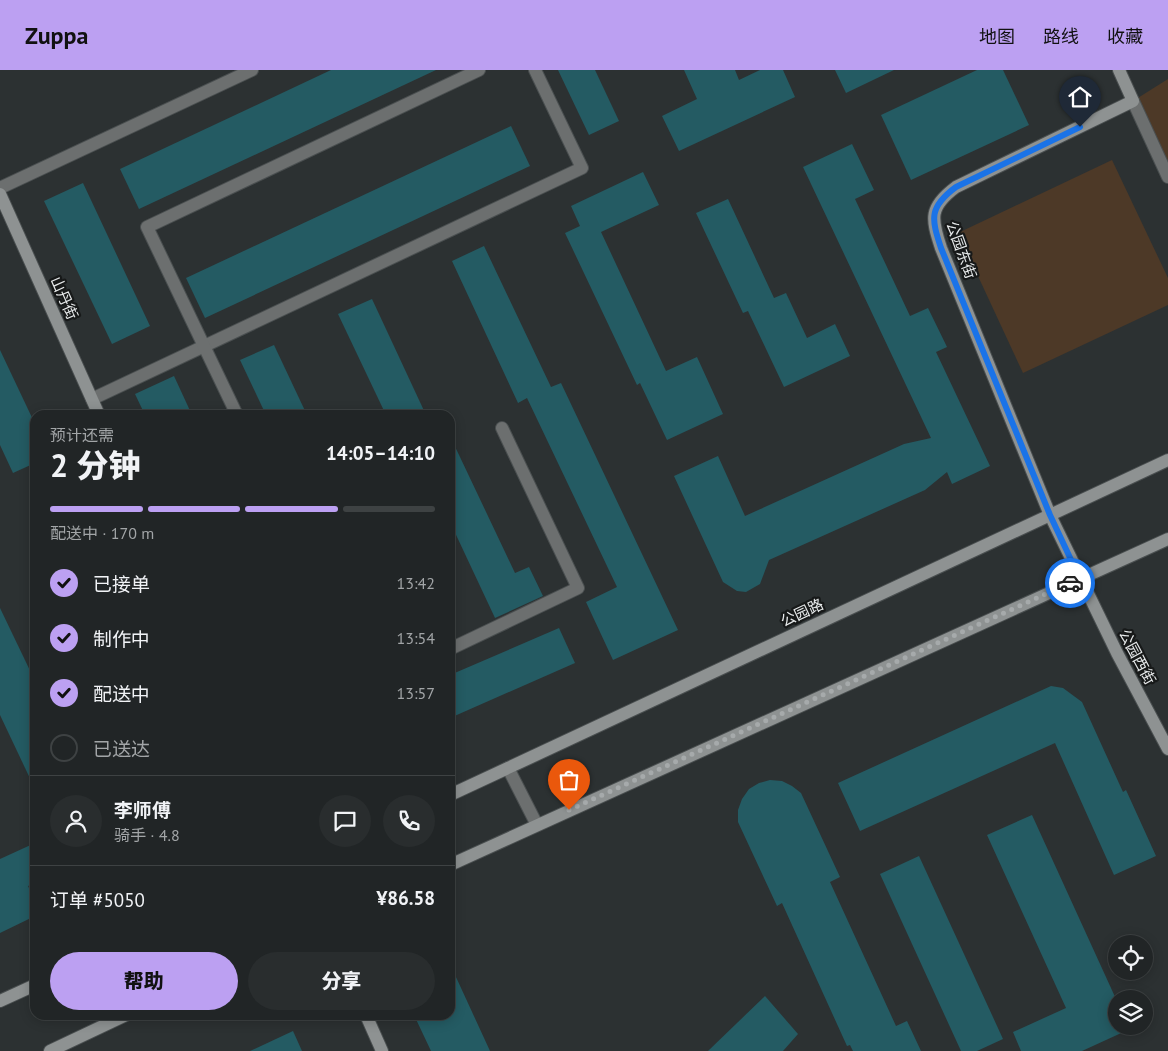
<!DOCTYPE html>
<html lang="zh">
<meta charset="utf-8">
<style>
:root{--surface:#212526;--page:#292d2e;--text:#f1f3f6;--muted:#a2a5a7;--line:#3e4243;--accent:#bca0f2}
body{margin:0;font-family:"PT Sans","Noto Sans SC",sans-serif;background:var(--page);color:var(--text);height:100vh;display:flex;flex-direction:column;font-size:19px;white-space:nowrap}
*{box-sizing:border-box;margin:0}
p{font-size:16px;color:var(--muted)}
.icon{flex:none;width:28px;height:28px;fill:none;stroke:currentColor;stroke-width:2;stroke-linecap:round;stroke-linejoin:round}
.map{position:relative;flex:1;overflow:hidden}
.panel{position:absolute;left:30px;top:340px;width:425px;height:610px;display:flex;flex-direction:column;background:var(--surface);border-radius:15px;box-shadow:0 2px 12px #0003,0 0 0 1px var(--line)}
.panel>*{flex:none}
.controls{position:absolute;left:1108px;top:865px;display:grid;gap:10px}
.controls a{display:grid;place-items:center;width:45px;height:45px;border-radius:50%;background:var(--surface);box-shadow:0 2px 12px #0003,0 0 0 1px var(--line);font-size:25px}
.pin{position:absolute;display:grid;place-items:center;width:42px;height:42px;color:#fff;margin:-51px -21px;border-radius:50% 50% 50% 0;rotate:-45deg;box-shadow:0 0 5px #0007}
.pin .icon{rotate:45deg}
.courier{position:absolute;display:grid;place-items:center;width:50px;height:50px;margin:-25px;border:4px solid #1a73e8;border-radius:50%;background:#fff;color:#222;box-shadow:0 1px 6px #0007}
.overview em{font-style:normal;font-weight:800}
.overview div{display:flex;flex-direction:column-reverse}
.overview{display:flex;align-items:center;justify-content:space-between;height:85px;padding:0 20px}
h1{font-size:32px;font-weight:800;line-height:38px}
.bar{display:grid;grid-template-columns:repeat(4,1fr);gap:8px 5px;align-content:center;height:60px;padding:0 20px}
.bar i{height:6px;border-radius:4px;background:var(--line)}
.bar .current{background:var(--accent)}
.bar p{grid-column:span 4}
.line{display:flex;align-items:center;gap:12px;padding:0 20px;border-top:1px solid var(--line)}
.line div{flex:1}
.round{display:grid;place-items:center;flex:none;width:52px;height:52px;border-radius:26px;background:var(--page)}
ol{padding:0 20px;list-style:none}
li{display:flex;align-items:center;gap:15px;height:55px}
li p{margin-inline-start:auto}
li .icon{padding:5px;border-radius:50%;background:var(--accent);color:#111;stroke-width:4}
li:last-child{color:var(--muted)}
li i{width:28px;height:28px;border:2px solid var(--line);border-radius:50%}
.button{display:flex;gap:10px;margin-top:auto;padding:10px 20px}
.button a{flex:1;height:58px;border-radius:30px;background:var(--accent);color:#111;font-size:20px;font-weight:800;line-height:58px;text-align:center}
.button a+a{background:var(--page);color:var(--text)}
header{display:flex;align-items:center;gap:30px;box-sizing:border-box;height:70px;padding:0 25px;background:var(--accent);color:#111}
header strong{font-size:24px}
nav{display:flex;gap:28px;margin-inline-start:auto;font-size:18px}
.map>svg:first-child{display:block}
.green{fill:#4d3927}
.building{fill:#245b63}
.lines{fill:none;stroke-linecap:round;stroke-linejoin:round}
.street-casing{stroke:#4a4f50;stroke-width:14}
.secondary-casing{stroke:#4a4f50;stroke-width:14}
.street{stroke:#6c6f6f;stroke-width:12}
.secondary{stroke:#8e9292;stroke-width:12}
.done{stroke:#a6aaab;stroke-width:5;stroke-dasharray:0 9}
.route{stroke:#1a73e8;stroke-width:6}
.labels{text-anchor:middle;stroke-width:4.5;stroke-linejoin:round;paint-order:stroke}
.street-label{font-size:15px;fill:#e8ebec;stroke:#171919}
</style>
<header>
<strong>Zuppa</strong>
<nav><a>地图</a><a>路线</a><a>收藏</a></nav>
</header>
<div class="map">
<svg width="1168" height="981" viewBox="0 0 1168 981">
<rect width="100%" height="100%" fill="#2c3132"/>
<g class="green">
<path d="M1168 9V98L1133 31Z"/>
<path d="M1112 90 1168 208V235L1023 303 958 163Z"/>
</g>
<g class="building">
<path d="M331 0H436L139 139 120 99Z"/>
<path d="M558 0H595L619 51 589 65Z"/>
<path d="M684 0H735L739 10 760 0H783L795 27 679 81 662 46 697 29Z"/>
<path d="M835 0H894L846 23Z"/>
<path d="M977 0H1003L1029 55 911 110 881 45Z"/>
<path d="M511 56 530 96 205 248 186 208Z"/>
<path d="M852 74 874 120 855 129 910 246 928 238 947 277 936 282 990 396 952 414 947 402 925 420 769 490 760 514 746 522 737 521 723 512 674 406 718 386 745 446 904 374 931 368 803 97Z"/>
<path d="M643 102 659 135 601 162 666 301 697 287 723 344 667 370 640 313 637 315 565 163 580 156 571 136Z"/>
<path d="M83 113 150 256 112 274 44 131Z"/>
<path d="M728 129 774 228 786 223 807 268 835 254 850 286 784 317 748 241 743 243 696 143Z"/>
<path d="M484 176 551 317 561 313 678 560 613 590 586 532 617 517 527 328 518 333 452 191Z"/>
<path d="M372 229 426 345H386L338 244Z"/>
<path d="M274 275 307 345H266L240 290Z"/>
<path d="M0 280 35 354V393L13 403 0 375Z"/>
<path d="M174 306 192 345H145L135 324Z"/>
<path d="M450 366 515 503 529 497 543 526 495 548 450 452Z"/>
<path d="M0 538 35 611V719L0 645Z"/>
<path d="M559 558 575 593 450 648V605Z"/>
<path d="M1051 616 1063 618 1082 632 1123 722 1126 720 1156 786 1114 805 1055 673 860 761 838 713Z"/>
<path d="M770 710 782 711 792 716 801 723 840 807 830 812 896 956 907 951 921 981H853L850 975 847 976 782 833 777 836 738 752V740L742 729 749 719 759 713Z"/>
<path d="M1032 745 1116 929V956H1129L1130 959 1082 981H1021L1013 962 1066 938 987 765Z"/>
<path d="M35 773V813L28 816 35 831V846L0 863V789Z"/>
<path d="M919 786 1003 969 977 981H961L880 804Z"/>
<path d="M450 894 490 981H431L414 945H450Z"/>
<path d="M765 926 798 964 783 981H708Z"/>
<path d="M293 961 302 981H250Z"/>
</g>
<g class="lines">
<defs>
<g id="street">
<path d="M1133 31 1168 107"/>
<path d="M0 118 252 0"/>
<path d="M92 329 582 98 535 0"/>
<path d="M237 345 147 157 479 0"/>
<path d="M450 579 578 518 502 358"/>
<path d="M508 698 537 755"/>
</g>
<g id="secondary">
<path d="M1119 0 1133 31 956 117C929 137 931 148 941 178L1050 445 1117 583 1168 679"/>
<path d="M0 124 99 345"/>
<path d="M450 725 1168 390"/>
<path d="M450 795 1168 469"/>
<path d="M0 931 35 915"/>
<path d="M366 945 382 981"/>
<path d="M50 981 126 945"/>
</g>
</defs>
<use href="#street" class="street-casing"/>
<use href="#secondary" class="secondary-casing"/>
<use href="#street" class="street"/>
<use href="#secondary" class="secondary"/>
</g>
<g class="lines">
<path class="done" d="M569 740 1070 513"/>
<path class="route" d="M1070 513 1080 509 1050 445 941 178C931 148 929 137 956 117L1080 57"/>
</g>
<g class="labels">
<g class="street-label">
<text transform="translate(961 180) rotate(70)" y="5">公园东街</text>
<text transform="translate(64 228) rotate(66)" y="5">山丹街</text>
<text transform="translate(802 543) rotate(-25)" y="5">公园路</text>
<text transform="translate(1137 587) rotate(62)" y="5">公园西街</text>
</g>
</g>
</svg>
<div class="controls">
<a><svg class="icon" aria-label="locate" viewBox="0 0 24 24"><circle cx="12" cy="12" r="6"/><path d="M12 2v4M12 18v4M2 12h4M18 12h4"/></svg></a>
<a><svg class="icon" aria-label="layers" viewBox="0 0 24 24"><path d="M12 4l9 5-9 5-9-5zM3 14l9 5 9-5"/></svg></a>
</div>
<div class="pin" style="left:569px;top:740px;background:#ea580c"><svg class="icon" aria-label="bag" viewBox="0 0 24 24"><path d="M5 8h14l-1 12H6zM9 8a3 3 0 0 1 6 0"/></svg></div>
<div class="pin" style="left:1080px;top:57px;background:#1f2937"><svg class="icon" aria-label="home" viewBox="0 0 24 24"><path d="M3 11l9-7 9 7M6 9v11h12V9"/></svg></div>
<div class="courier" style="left:1070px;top:513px"><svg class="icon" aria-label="car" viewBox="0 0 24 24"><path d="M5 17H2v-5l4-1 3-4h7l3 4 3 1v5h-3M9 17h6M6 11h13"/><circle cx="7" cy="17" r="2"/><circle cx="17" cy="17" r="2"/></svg></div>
<section class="panel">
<div class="overview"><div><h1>2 分钟</h1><p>预计还需</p></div><em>14:05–14:10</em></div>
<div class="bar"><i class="current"></i><i class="current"></i><i class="current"></i><i></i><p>配送中 · 170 m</p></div>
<ol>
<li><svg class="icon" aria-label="check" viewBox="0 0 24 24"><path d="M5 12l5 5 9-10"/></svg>已接单<p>13:42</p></li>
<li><svg class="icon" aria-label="check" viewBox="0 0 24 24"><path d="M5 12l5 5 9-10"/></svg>制作中<p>13:54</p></li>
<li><svg class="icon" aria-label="check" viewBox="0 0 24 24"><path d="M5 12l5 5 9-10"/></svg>配送中<p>13:57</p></li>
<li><i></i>已送达</li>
</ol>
<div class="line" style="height:90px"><a class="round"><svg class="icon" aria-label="person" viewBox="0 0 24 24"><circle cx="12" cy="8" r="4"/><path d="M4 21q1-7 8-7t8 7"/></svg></a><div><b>李师傅</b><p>骑手 · 4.8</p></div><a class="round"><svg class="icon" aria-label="chat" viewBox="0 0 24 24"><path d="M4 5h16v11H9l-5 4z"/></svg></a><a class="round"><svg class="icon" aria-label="phone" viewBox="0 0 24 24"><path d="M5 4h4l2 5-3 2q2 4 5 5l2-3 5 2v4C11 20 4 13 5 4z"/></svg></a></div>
<div class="line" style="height:65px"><div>订单 #5050</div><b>¥86.58</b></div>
<div class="button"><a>帮助</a><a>分享</a></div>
</section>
</div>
